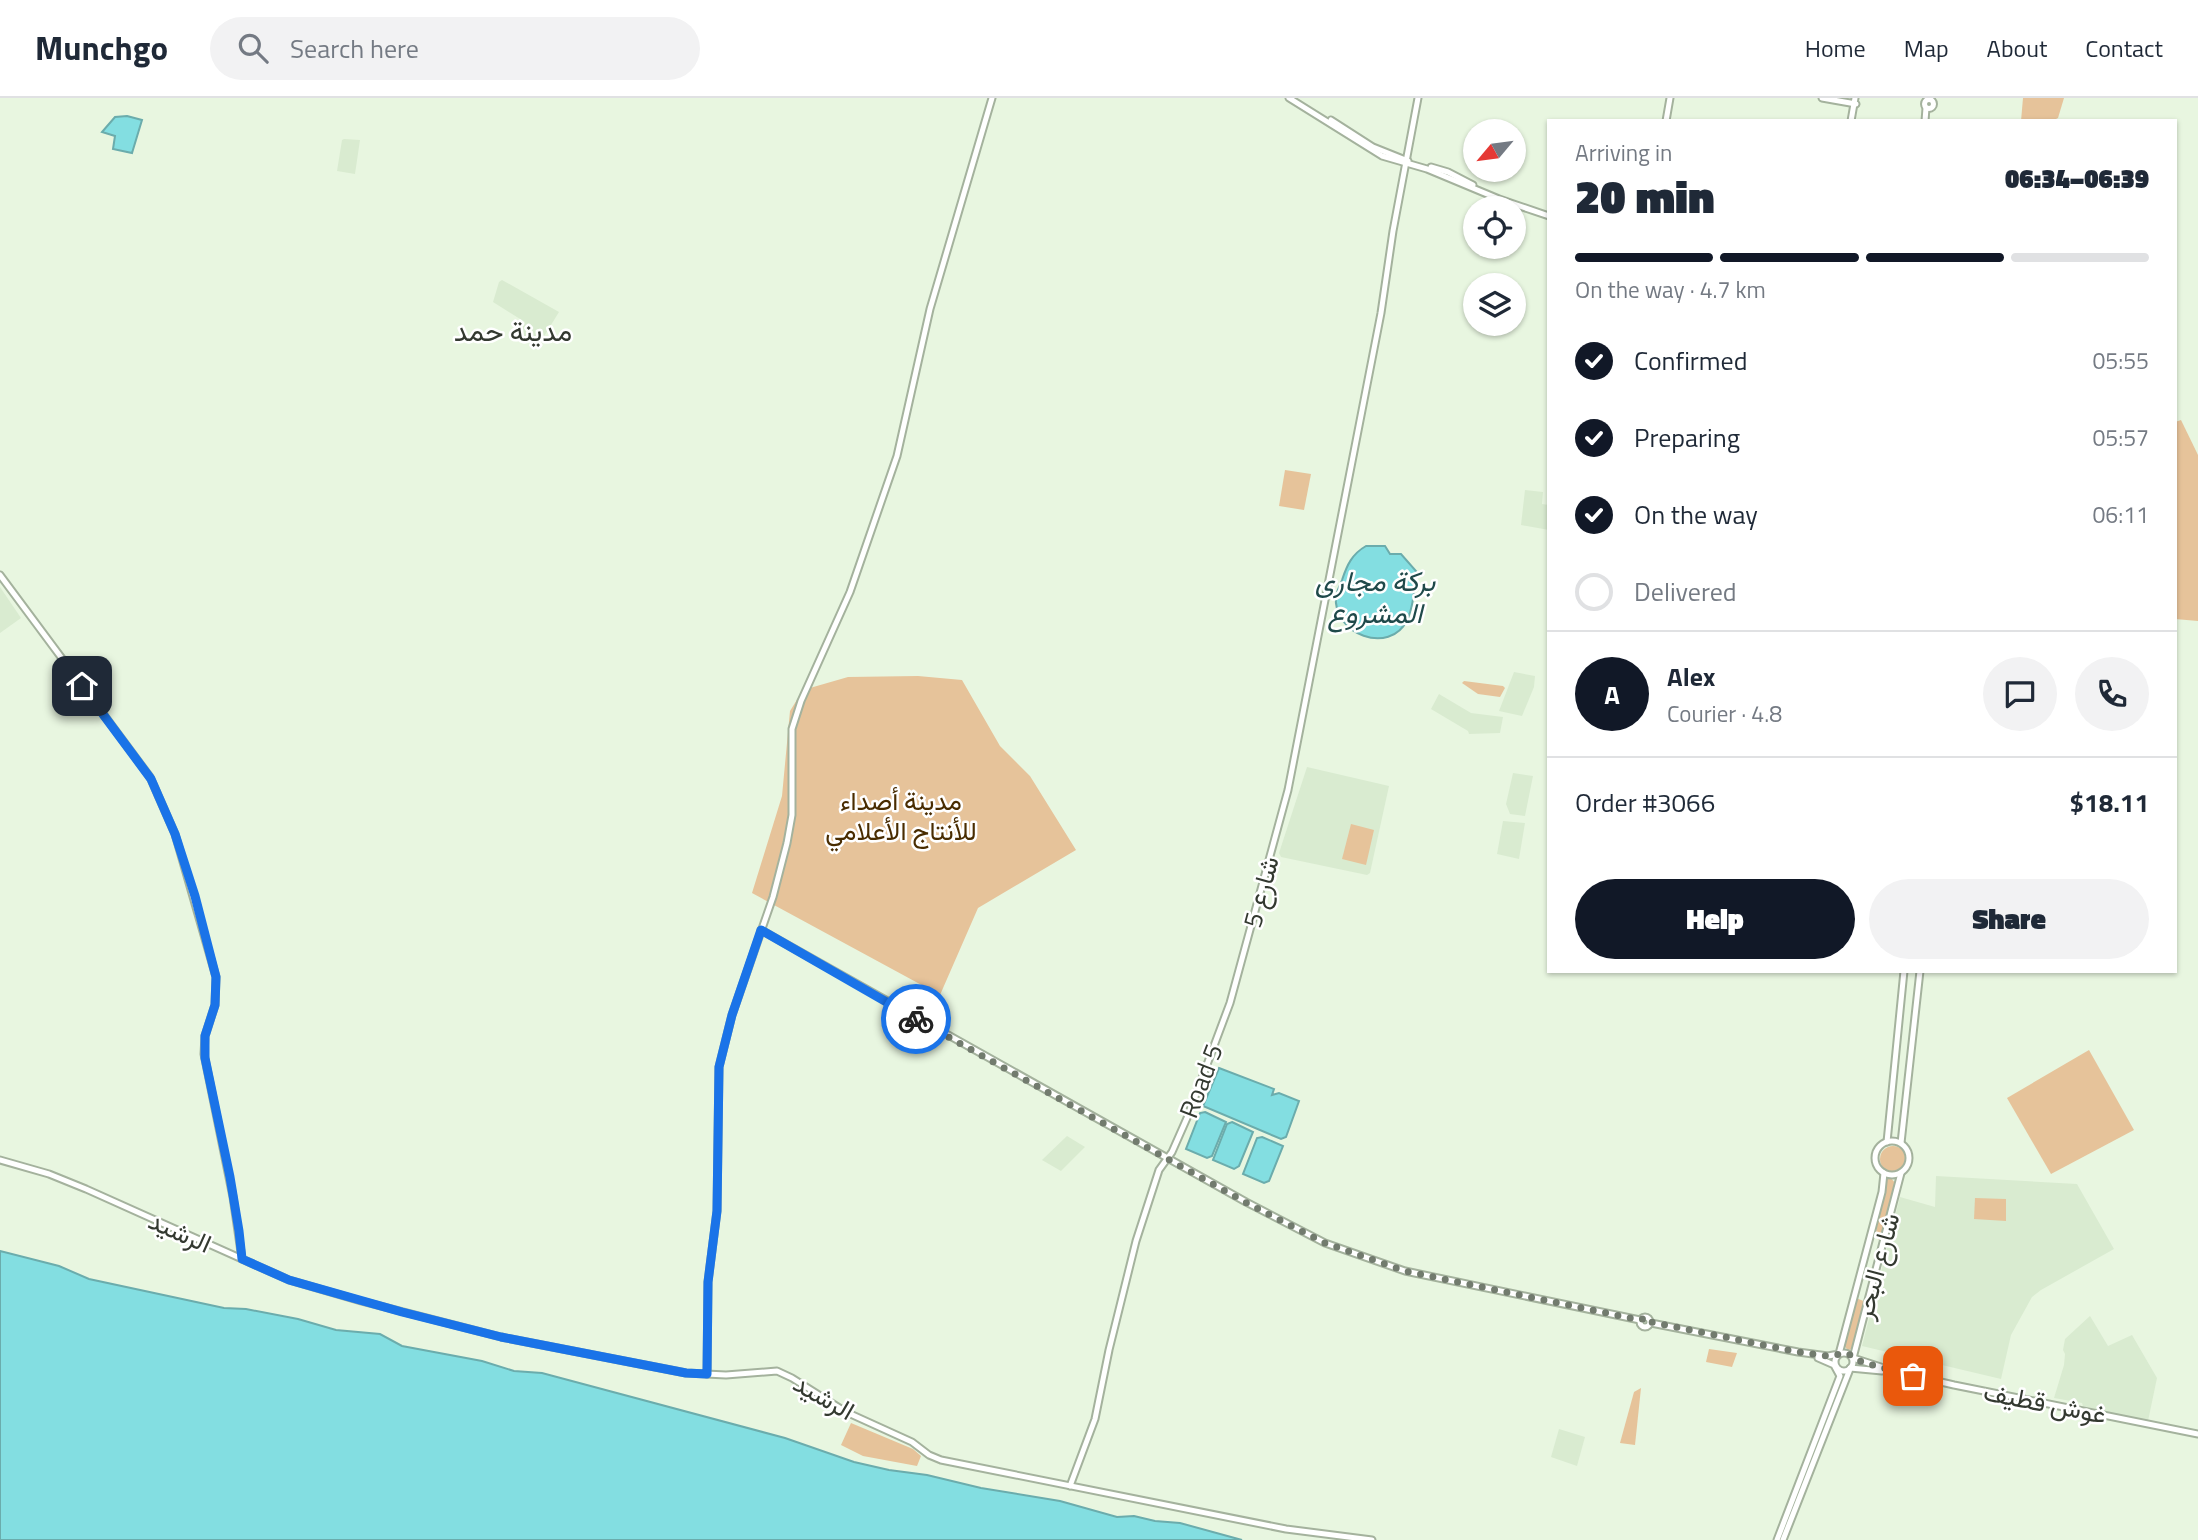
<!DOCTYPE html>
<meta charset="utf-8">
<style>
:root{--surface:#fff;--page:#f2f2f3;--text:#1f2937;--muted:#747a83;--line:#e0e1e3;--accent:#111827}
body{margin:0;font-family:"Titillium Web",Vazirmatn,sans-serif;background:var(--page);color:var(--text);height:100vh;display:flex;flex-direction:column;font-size:26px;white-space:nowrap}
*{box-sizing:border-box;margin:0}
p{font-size:23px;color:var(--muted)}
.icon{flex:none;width:38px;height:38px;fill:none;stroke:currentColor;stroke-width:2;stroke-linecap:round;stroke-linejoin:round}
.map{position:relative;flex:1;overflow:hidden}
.side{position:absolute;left:1547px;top:21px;width:630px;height:854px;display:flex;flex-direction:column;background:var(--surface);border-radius:0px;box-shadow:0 2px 5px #0004}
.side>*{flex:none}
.needle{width:46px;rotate:241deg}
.fabs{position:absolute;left:1463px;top:21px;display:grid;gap:14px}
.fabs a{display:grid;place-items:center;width:63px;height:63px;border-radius:50%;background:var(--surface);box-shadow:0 2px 5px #0004;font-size:35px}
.pin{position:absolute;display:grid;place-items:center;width:60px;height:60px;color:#fff;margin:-30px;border-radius:14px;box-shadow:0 4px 10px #0006}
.courier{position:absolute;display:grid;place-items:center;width:70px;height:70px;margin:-35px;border:5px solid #1a73e8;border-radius:50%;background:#fff;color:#222;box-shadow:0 2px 9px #0007}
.summary em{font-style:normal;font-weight:800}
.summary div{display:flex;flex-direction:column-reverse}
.summary{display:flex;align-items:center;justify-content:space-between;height:119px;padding:0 28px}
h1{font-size:46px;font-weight:800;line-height:52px}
.bar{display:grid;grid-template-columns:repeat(4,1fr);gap:10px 7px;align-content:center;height:84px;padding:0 28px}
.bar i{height:9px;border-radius:5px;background:var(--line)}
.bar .current{background:var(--accent)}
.bar p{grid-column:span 4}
.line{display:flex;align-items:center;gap:18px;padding:0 28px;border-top:2px solid var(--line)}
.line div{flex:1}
.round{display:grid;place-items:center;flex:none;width:74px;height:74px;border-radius:37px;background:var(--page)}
ol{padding:0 28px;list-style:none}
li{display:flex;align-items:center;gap:21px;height:77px}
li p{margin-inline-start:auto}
li .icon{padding:7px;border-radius:50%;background:var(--accent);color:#fff;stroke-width:4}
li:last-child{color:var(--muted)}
li i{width:38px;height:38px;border:4px solid var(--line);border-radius:50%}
.primary-button{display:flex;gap:14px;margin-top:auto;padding:14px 28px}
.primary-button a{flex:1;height:80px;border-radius:42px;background:var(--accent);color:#fff;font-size:28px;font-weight:800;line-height:80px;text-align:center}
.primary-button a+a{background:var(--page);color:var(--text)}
header{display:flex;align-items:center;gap:42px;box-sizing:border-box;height:98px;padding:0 35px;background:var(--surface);border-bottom:2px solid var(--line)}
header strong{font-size:33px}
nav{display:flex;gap:38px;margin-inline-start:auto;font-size:24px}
.search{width:490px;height:63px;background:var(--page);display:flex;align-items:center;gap:18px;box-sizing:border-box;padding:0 24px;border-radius:38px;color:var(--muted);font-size:26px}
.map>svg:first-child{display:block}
.built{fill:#d9ebd0}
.green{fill:#e6c39a}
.water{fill:#83dee1;stroke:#6bacac;stroke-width:2}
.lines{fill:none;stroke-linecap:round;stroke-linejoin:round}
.major-casing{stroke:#a4b29d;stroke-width:9}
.major{stroke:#fff;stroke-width:5}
.done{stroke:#727b6e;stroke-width:7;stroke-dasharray:0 12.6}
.route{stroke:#1a73e8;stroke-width:9}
.labels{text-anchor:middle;stroke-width:5;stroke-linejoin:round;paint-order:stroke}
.park-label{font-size:26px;fill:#492c00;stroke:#fff}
.street-label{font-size:26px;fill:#333930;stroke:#fff}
.neighbourhood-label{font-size:28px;fill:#333930;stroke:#fff}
.water-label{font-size:28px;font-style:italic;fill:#1f494a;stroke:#fff}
</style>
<header>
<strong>Munchgo</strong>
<div class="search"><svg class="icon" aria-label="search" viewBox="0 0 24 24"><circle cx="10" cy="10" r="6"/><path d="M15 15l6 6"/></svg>Search here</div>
<nav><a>Home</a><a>Map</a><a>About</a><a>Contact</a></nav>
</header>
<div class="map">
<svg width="2198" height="1442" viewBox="0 0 2198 1442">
<rect width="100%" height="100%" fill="#e8f6e0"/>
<g class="built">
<path d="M344 41 360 42 355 76 337 73 342 42Z"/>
<path d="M502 182 559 214 538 248 519 235 525 224 493 204 499 184Z"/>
<path d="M1525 392 1543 394 1542 406 1549 407V432L1521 427Z"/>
<path d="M0 489 21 520 0 535Z"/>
<path d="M1514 574 1535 578 1534 589 1522 618 1499 613Z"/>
<path d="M1439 596 1471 615 1503 619 1500 635 1469 636 1468 633 1431 611Z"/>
<path d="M1307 669 1389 688 1370 775 1367 777 1281 759 1279 755Z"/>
<path d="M1513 675 1533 678 1525 718 1510 716 1506 706Z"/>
<path d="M1503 723 1525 725 1519 761 1497 756Z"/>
<path d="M1067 1038 1085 1049 1061 1073 1042 1062Z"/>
<path d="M1936 1078 2077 1086 2114 1151 2041 1192 2032 1199 2011 1237 2001 1281 1862 1248 1900 1099 1935 1109Z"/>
<path d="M2090 1218 2108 1248 2132 1237 2157 1280 2148 1323 2083 1308 2082 1305 2054 1300 2064 1267 2065 1256 2063 1252 2065 1241Z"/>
<path d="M1559 1331 1585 1339 1577 1368 1551 1359Z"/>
</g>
<g class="green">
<path d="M2023 0H2064L2058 20 2052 23H2021Z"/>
<path d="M2181 322 2198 357V523L2175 521V324Z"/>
<path d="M1285 372 1311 376 1304 412 1279 408Z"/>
<path d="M918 578 962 582 1000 648 1030 678 1076 752 978 810 940 897 752 795 782 698 790 613 803 592 848 579Z"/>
<path d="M1464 583 1503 588 1505 590 1500 599 1478 596 1462 585Z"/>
<path d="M1351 726 1374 732 1366 767 1342 761Z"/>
<path d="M2089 952 2134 1032 2051 1076 2007 1000Z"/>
<circle cx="1893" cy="1061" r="13"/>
<path d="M1890 1079 1896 1086 1883 1139 1879 1142 1875 1139 1886 1082Z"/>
<path d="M1975 1100 2006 1101V1123L1974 1121Z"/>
<path d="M1856 1200 1866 1204 1853 1251 1848 1252 1844 1248Z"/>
<path d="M1709 1251 1737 1255 1732 1269 1706 1264Z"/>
<path d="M1641 1290 1635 1347 1620 1345 1634 1294Z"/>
<path d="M851 1325 913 1351 921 1358 917 1368 863 1358 841 1347Z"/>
</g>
<g class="water">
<path d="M127 18 142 22 132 55 113 51 115 38 102 34 115 19Z"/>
<path d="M1366 448H1385L1390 456H1401L1416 473C1414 489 1414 508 1407 522 1390 558 1332 536 1336 498 1337 493 1340 487 1342 482 1347 467 1352 456 1366 448Z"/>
<path d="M1219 970 1274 991 1272 997 1279 995 1299 1003 1286 1039 1281 1041 1203 1008Z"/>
<path d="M1205 1014 1226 1024 1212 1058 1207 1060 1186 1051 1200 1015Z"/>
<path d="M1232 1024 1253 1034 1239 1068 1234 1071 1213 1062 1227 1026Z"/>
<path d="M1262 1039 1283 1048 1269 1083 1264 1085 1243 1076 1257 1040Z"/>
<path d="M0 1153 59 1168 89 1181 224 1210 246 1211 298 1221 336 1232 380 1236 402 1248 482 1263 514 1273 542 1275 785 1340 854 1364 889 1372 927 1377 981 1390 1060 1403 1117 1419 1134 1418 1155 1423 1180 1425 1242 1442H0Z"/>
</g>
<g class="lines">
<defs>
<g id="major">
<path d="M1289 0 1382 58 1427 71 1499 101 1549 118"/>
<path d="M1822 0 1856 6"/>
<circle cx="1929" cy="6" r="4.5"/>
<path d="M1331 22 1373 49 1408 63"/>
<path d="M1666 23 1670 0"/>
<path d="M1851 23 1855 0"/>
<path d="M1925 23 1926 10"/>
<path d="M1431 69 1448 74 1473 87"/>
<path d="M0 477 150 679 175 736 216 879 215 907 205 938 204 956 233 1099 242 1161"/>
<path d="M761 832 1246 1104 1325 1145 1405 1173 1640 1222"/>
<circle cx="1892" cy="1060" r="17"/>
<path d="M1887 1044 1904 873"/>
<path d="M1901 1045 1920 873"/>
<path d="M0 1062 49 1076 86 1091 289 1182 361 1203 501 1239 686 1275 726 1277 777 1273 792 1280 846 1314 912 1344 929 1357 941 1362 1286 1431 1372 1442"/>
<path d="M1901 1075 1853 1260 1893 1273 1954 1287 2198 1336"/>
<circle cx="1645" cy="1224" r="5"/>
<path d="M1651 1225 1798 1254 1828 1258 1839 1256 1882 1094 1884 1075"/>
<circle cx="1844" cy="1264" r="9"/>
<path d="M1850 1270 1882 1273"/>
<path d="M707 1276 708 1184 717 1113 719 969 732 917 773 799 787 745 792 717V631L801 603 850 494 897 358 930 211 992 0"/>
<path d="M1070 1388 1095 1321 1109 1252 1136 1143 1159 1072 1172 1054 1187 1020 1230 905 1288 692 1381 215 1393 133 1418 0"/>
<path d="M1777 1442 1840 1278 1834 1267 1818 1260"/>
<path d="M1783 1442 1850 1271"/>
</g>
</defs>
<use href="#major" class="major-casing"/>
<use href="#major" class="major"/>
</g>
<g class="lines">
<path class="done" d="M916 921 1245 1104 1325 1145 1405 1173 1640 1222 1647 1219 1651 1224 1798 1254 1828 1258 1847 1255 1862 1264 1913 1278"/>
<path class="route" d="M82 588 151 681 175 736 195 798 216 879 215 907 205 938V960L230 1079 239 1133 242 1161 289 1182 402 1214 501 1239 686 1275 707 1276 708 1184 717 1113 719 969 732 917 761 832 916 921"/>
</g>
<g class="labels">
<g class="park-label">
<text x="901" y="712">مدينة أصداء<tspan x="901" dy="30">للأنتاج الأعلامي</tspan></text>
</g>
<g class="street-label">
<text transform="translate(1261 794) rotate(-75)" y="9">شارع 5</text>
<text transform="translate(1201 983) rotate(-69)" y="9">Road 5</text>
<text transform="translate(180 1134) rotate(24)" y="9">الرشيد</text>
<text transform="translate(1877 1168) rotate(-75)" y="9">شارع البحر</text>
<text transform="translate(824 1299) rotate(30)" y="9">الرشيد</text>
<text transform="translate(2045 1305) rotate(11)" y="9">غوش قطيف</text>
</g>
<g class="neighbourhood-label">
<text x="513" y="243">مدينة حمد</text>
</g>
<g class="water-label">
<text x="1375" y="493">بركة مجارى<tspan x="1375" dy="32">المشروع</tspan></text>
</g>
</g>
</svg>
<div class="fabs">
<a><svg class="needle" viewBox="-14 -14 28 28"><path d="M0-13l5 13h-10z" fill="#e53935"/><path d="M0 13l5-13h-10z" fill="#747a83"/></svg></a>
<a><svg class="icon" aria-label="locate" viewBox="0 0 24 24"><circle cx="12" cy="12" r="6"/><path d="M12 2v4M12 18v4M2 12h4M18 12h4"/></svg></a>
<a><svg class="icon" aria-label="layers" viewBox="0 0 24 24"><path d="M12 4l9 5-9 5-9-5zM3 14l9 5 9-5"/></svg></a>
</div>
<div class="pin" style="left:1913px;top:1278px;background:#ea580c"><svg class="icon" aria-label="bag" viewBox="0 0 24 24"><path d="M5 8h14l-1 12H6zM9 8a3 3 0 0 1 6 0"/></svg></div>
<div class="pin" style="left:82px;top:588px;background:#1f2937"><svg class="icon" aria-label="home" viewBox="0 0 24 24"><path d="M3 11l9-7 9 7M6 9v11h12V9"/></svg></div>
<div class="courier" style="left:916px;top:921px"><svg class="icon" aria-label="bike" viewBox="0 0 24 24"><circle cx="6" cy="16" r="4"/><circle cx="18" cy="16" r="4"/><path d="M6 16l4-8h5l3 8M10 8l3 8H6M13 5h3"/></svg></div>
<section class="side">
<div class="summary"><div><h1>20 min</h1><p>Arriving in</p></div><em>06:34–06:39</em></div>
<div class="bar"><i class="current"></i><i class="current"></i><i class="current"></i><i></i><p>On the way · 4.7 km</p></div>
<ol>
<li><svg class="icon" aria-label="check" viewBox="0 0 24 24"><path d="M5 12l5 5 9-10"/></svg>Confirmed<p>05:55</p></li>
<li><svg class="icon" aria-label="check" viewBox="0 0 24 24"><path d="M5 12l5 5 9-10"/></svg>Preparing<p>05:57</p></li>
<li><svg class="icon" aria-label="check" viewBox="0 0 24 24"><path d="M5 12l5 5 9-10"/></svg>On the way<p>06:11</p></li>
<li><i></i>Delivered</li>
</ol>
<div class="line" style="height:126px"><b class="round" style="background:var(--accent);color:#fff">A</b><div><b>Alex</b><p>Courier · 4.8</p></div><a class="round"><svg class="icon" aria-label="chat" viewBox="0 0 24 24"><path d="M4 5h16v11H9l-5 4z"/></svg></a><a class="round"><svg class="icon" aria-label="phone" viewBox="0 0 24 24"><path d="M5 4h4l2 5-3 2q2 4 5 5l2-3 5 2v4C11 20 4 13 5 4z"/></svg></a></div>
<div class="line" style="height:91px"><div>Order #3066</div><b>$18.11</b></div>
<div class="primary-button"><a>Help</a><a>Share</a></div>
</section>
</div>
